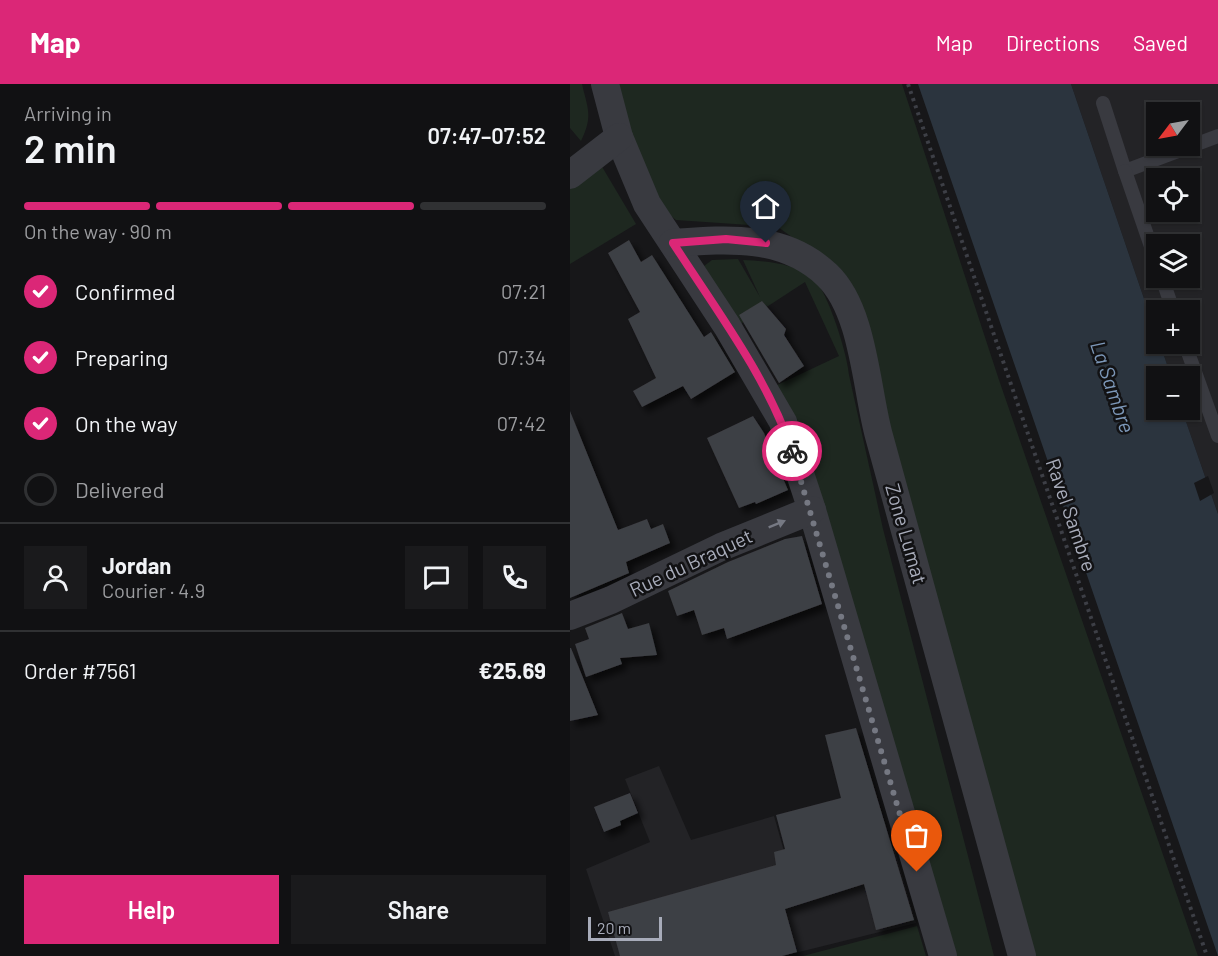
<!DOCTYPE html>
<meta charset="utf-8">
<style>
:root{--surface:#111113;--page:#1a1a1c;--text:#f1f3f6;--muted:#9c9da0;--line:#303133;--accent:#db2777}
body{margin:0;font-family:Barlow,sans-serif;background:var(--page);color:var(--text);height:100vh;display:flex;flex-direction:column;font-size:22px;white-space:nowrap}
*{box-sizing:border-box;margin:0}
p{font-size:20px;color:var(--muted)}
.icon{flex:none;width:33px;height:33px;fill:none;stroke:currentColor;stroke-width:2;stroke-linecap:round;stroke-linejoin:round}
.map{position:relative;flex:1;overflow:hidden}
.sheet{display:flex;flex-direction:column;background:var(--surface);width:570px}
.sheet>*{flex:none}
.needle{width:39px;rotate:238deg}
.fabs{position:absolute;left:576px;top:18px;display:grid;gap:12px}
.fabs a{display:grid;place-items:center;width:54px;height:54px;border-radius:0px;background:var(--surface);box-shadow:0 2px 4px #0004,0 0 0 2px var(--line);font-size:30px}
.scale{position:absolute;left:18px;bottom:15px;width:74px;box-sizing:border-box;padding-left:6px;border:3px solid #a8acba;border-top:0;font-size:16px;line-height:21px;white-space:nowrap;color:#a8acba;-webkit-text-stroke:4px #121214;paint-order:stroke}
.pin{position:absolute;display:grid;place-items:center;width:51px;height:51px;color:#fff;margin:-62px -26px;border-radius:50% 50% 50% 0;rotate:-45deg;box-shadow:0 0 6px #0007}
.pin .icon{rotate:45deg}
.courier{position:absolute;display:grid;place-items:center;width:60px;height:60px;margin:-30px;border:4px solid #db2777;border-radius:50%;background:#fff;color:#222;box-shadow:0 2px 8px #0007}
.summary em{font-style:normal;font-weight:600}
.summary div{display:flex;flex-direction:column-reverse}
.summary{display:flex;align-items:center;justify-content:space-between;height:102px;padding:0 24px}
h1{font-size:39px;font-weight:600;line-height:45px}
.bar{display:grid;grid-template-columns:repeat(4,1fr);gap:9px 6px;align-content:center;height:72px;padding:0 24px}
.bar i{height:8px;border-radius:4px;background:var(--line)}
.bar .current{background:var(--accent)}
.bar p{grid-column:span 4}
.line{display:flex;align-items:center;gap:15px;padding:0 24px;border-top:2px solid var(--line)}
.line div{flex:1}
.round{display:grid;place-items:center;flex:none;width:63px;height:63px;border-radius:0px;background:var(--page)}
ol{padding:0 24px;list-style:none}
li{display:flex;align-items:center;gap:18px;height:66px}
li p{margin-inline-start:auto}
li .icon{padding:6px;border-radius:50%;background:var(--accent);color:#fff;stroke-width:4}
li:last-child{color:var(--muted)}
li i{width:33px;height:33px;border:3px solid var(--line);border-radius:50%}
.button{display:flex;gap:12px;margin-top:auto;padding:12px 24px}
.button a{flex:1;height:69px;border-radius:0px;background:var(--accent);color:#fff;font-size:24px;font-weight:600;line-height:69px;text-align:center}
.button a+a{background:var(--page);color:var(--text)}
header{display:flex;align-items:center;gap:36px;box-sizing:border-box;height:84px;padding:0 30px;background:var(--accent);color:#fff}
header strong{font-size:28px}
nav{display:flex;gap:33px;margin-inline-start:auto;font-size:21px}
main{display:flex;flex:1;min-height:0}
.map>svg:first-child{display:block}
.built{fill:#232326;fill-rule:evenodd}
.green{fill:#1e2820}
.water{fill:#2b343e}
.pier{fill:#171719}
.building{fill:#3e3f44;filter:url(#shadow)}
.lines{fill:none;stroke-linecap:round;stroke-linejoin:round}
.path{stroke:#3d3f46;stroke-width:4;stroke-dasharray:3 4.5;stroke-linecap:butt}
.lane{stroke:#393a40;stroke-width:14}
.street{stroke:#393a40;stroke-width:28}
.oneway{fill:#767983}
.done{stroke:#757882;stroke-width:6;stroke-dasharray:0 10.8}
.route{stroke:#db2777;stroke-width:8}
.labels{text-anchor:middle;stroke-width:5;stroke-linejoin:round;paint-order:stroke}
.street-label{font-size:20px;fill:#a8acba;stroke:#121214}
.water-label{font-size:21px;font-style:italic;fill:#7c97b8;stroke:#121214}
</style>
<header>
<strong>Map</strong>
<nav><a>Map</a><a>Directions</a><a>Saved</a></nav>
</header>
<main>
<section class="sheet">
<div class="summary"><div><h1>2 min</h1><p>Arriving in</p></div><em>07:47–07:52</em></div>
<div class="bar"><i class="current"></i><i class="current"></i><i class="current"></i><i></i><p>On the way · 90 m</p></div>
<ol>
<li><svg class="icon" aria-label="check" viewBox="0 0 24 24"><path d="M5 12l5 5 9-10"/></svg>Confirmed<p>07:21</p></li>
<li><svg class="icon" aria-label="check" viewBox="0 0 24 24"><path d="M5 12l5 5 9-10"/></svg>Preparing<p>07:34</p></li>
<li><svg class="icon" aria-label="check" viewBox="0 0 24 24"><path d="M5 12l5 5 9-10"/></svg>On the way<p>07:42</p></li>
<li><i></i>Delivered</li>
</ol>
<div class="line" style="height:108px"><a class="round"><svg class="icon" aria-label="person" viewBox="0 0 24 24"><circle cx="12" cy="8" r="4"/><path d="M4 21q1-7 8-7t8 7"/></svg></a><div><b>Jordan</b><p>Courier · 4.9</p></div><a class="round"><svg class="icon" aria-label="chat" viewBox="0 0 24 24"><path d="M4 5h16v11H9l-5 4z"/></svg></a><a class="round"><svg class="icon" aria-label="phone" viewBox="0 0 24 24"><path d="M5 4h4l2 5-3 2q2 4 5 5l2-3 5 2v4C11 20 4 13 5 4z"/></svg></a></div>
<div class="line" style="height:78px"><div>Order #7561</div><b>€25.69</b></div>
<div class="button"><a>Help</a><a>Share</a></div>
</section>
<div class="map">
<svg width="648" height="872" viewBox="0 0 648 872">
<defs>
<filter id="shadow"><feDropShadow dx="5.5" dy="5.5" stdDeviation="3" flood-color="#0009"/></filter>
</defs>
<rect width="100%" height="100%" fill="#171719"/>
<g class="built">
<path d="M501 0H648V430L612 326H620V292H601L590 260H620V226H586V250ZM586 28H620V62H586ZM586 94H620V128H586ZM586 160H620V194H586Z"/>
<path d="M89 682 121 756 204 732 216 774 300 770 324 763 346 839 213 872H45L16 785 80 758 55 695Z"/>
</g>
<g class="green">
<path d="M0 0H12C18 26 23 32 11 57L0 44Z"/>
<path d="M37 0H332L429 296 628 872H458L324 406 291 221 277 193 208 143 106 136 90 123Z"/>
<path d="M28 76 66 140 0 180V95Z"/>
<path d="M168 175 190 213 173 176C195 177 226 179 244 195 258 208 278 272 279 291L313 445 424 872H387L228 337 203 303 269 272 235 198 169 241 134 182 142 176Z"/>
<path d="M347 842 356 872H233Z"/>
</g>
<path class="water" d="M348 0H501L586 250V260H590L601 292H586V326H612L648 430V872Z"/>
<path class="pier" d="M638 392 644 409 630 417 624 399Z"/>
<g class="building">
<path d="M59 156 71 178 82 171 134 253 141 248 165 288 121 315 113 302 72 323 63 307 86 294 58 235 70 228 38 169Z"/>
<path d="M192 217 216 245 214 251 234 282 209 299 169 231Z"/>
<path d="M0 327 48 446 77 435 81 445 93 440 100 459 56 478 59 489 0 514Z"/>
<path d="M183 332 194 349 218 406 186 420 185 418 169 424 137 354Z"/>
<path d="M232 452 252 520 157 555 154 544 132 551 124 526 107 532 98 507 158 478 215 455Z"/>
<path d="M52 529 58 545 79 539 87 571 50 574 52 580 16 593 5 560 19 555 15 544Z"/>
<path d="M0 564H1L28 631 0 637Z"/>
<path d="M286 644 344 836 306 846 294 800 215 825 227 868 212 872H50L38 828 206 781 204 768 215 765 206 731 271 714 255 651Z"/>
<path d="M60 709 68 729 50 737 51 741 34 748 24 723Z"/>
</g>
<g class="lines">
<path class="path" d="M338 0 637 872"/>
<g class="lane">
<path d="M533 19 555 87 648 52"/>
<path d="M555 87 586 177"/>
<path d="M592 194 603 226"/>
<path d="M615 260 648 352"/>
</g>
<g class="street">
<path d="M35 0 49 53 77 120 157 242 213 338 242 426 373 872"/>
<path d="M0 91 49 53"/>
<path d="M103 159C157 155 214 150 257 191 294 226 296 305 309 352 357 525 405 698 452 872"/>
<path d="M0 532 41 516 151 463 242 426"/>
</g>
</g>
<defs><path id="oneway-solid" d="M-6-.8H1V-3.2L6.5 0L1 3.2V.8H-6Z" transform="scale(1.5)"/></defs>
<use class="oneway" href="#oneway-solid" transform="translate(207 440) rotate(-22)"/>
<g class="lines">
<path class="done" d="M222 367 347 788"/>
<path class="route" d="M196 159 156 155 103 159C145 224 198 294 222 367"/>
</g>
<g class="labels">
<g class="street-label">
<text transform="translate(501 431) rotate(71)" y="7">Ravel Sambre</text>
<text transform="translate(336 450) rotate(74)" y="7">Zone Lumat</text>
<text transform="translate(121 479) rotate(-25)" y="7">Rue du Braquet</text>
</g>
<g class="water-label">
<text transform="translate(542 303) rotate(71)" y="7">La Sambre</text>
</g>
</g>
</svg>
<div class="fabs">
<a><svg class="needle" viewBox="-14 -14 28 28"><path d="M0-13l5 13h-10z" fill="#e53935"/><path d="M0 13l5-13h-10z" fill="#9c9da0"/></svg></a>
<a><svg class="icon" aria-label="locate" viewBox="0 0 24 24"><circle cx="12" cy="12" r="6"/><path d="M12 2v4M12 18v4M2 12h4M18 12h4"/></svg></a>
<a><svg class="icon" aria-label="layers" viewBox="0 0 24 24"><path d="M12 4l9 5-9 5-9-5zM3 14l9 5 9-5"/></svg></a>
<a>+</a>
<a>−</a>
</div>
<div class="scale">20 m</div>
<div class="pin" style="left:347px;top:788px;background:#ea580c"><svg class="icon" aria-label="bag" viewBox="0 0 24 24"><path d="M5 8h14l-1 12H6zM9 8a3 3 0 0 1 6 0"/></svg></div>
<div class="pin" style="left:196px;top:159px;background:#1f2937"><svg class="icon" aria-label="home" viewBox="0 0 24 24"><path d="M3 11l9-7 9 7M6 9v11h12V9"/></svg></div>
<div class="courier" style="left:222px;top:367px"><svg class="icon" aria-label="bike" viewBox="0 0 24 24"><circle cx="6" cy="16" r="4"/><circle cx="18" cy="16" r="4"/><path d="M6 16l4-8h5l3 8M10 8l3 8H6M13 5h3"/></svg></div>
</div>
</main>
